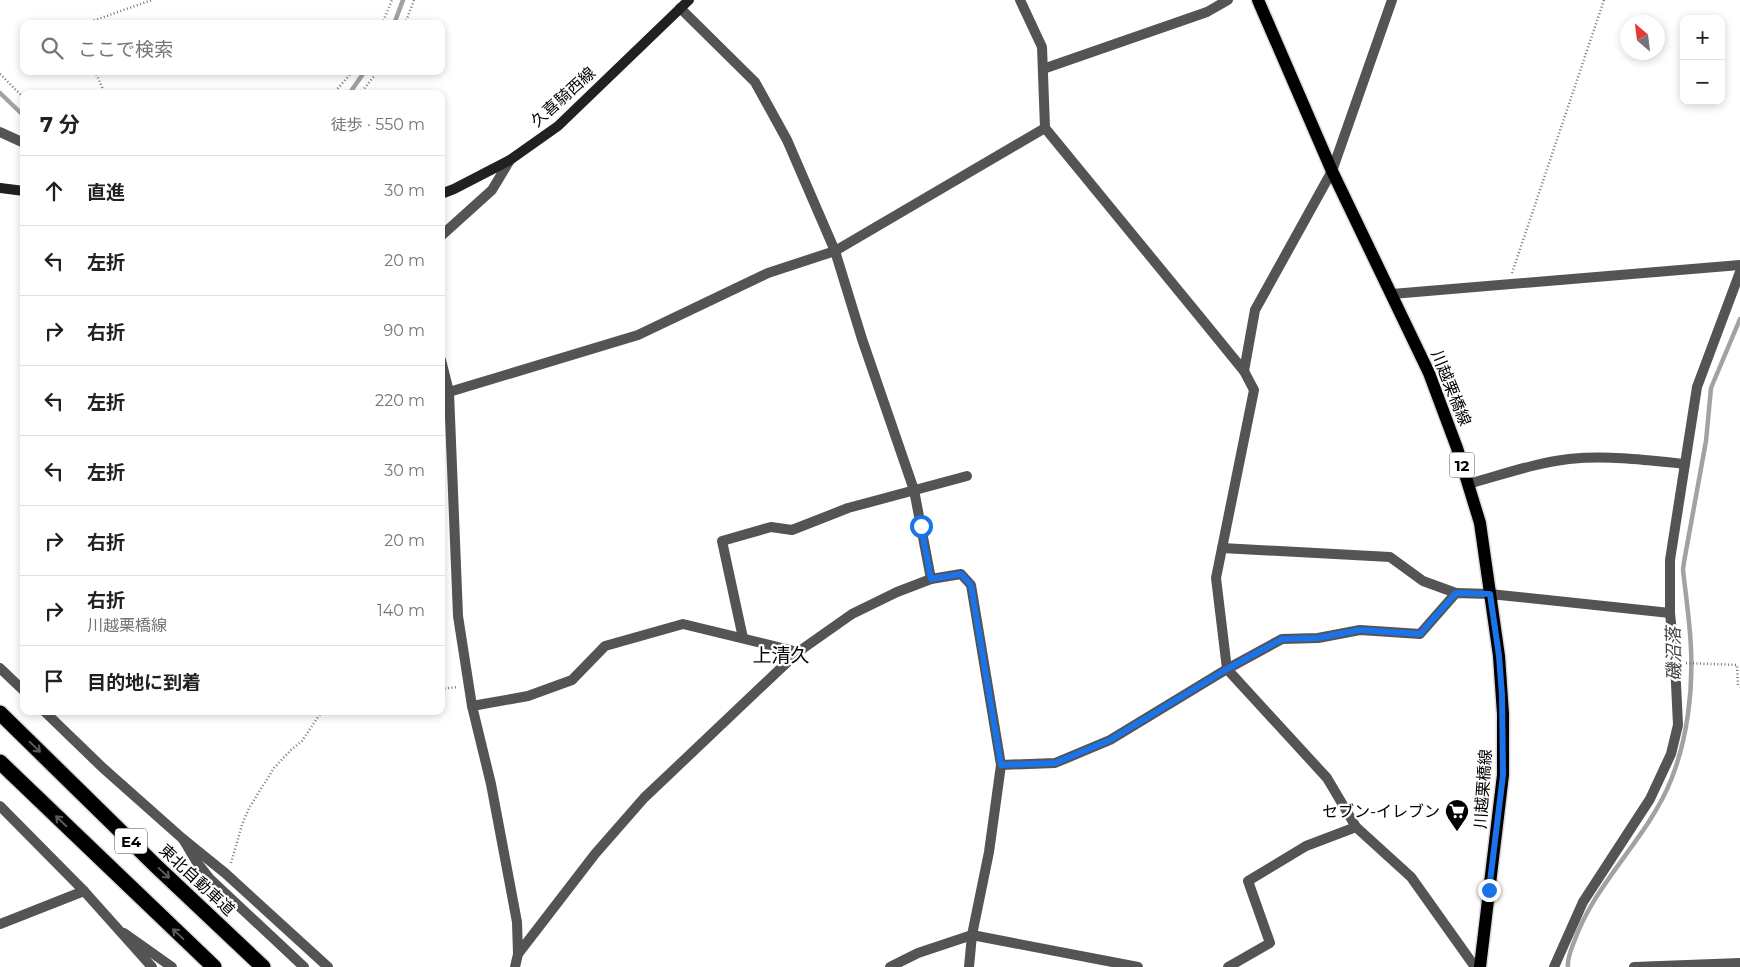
<!DOCTYPE html>
<html lang="ja">
<head>
<meta charset="utf-8">
<style>
  body { margin:0; font-family:Montserrat,"Noto Sans JP",sans-serif; background:#f2f2f2; color:#202124 }
  .controls { position:absolute; right:15px; top:15px; display:grid; overflow:hidden; border-radius:10px; box-shadow:0 2px 8px #0003 }
  .controls button { width:45px; height:45px; display:grid; place-items:center; padding:0; border:0; border-bottom:1px solid #e0e0e0; background:#fff; color:#202124; font:25px sans-serif }
  .compass { position:absolute; left:1620px; top:15px; width:45px; height:45px; border-radius:50%; background:#fff; box-shadow:0 2px 8px #0003; rotate:332deg }
  .stop { position:absolute; width:15px; height:15px; margin:-11px; border:4px solid #1a73e8; border-radius:50%; background:#fff }
  .stop.end { background:#1a73e8; border-color:#fff; box-shadow:0 1px 5px #0008 }
  .list { margin:0; padding:0; list-style:none }
  h2 { display:flex; justify-content:space-between; align-items:center; height:65px; margin:0; padding:0 20px; font-size:21px }
  h2 small { font-size:16px; font-weight:400; color:#757577 }
  .list li { display:grid; grid-template-columns:32px 1fr auto; gap:15px; align-items:center; box-sizing:border-box; height:70px; padding:0 20px; border-top:1px solid #e0e0e0 }
  .list b { display:block; font-size:19px; white-space:nowrap }
  .list p { margin:0; font-size:16px; white-space:nowrap; color:#757577 }
  .list em { font-size:16px; font-style:normal; color:#757577 }
  .icon { flex:none; width:28px; height:28px; fill:none; stroke:currentColor; stroke-width:2; stroke-linecap:round; stroke-linejoin:round }
  .map { position:relative; flex:none; width:1740px; height:967px; overflow:hidden }
  .search { position:absolute; background:#fff; box-shadow:0 2px 8px #0003; left:20px; top:20px; width:425px; height:55px; display:flex; align-items:center; gap:12px; box-sizing:border-box; padding:0 18px; border-radius:10px; color:#757577; font-size:19px }
  .panel { position:absolute; background:#fff; box-shadow:0 2px 8px #0003; left:20px; top:90px; width:425px; height:625px; border-radius:10px }
  .map>svg:first-child { display:block }
  .lines { fill:none; stroke-linecap:round; stroke-linejoin:round }
  .stream { stroke:#a2a2a2; stroke-width:4.5 }
  .primary-casing { stroke:#dbdbdb; stroke-width:15 }
  .motorway-casing { stroke:#dbdbdb; stroke-width:18 }
  .path { stroke:#767676; stroke-width:2.5; stroke-dasharray:1 2.5; stroke-linecap:butt }
  .minor { stroke:#545454; stroke-width:10 }
  .tertiary { stroke:#545454; stroke-width:10 }
  .secondary { stroke:#212121; stroke-width:10 }
  .primary { stroke:#000; stroke-width:12 }
  .motorway { stroke:#000; stroke-width:15 }
  .oneway { stroke:#595959 }
  .route { stroke:#1a73e8; stroke-width:6 }
  .labels { text-anchor:middle; dominant-baseline:central; stroke-width:4.5; stroke-linejoin:round; paint-order:stroke }
  .shield { fill:#fff; stroke:#4c4c4c; stroke-width:1 }
  .shield-label { font-size:15px; font-weight:bold; fill:#000 }
  .street-label { font-size:16px; fill:#000; stroke:#fff }
  .poi-label { font-size:16px; fill:#000; stroke:#fff; text-anchor:end }
  .water-label { font-size:18px; font-style:italic; fill:#434343; stroke:#fff }
  .quarter-label { font-size:19px; fill:#000; stroke:#fff }
</style>
</head>
<body>
<div class="map">
<svg width="1740" height="967" viewBox="0 0 1740 967">
  <rect width="100%" height="100%" fill="#fff"/>
  <g class="lines">
    <!-- stream -->
    <g class="stream">
      <polyline points="394,24 403,0"/>
      <polyline points="0,93 24,116"/>
      <polyline points="349,94 365,71"/>
      <path d="M1568,967c-1,-9 3,-17 6,-25 21,-60 74,-104 97,-162 16,-40 22,-88 20,-131 -1,-26 -5,-52 -8,-79l1,-8 22,-121 5,-53 29,-69"/>
    </g>
    <!-- primary casing -->
    <g class="primary-casing">
      <polyline id="primary" points="1258,0 1332,171 1429,373 1457,448 1480,523 1499,656 1503,714 1503,775 1480,967"/>
    </g>
    <!-- motorway casing -->
    <g class="motorway-casing">
      <g id="motorway">
        <polyline points="0,713 156,866 263,967"/>
        <polyline points="0,762 214,967"/>
      </g>
    </g>
    <!-- path -->
    <g class="path">
      <polyline points="84,24 152,0"/>
      <polyline points="382,24 392,0"/>
      <polyline points="405,24 414,0"/>
      <polyline points="95,71 105,94"/>
      <polyline points="0,74 24,98"/>
      <polyline points="333,94 353,71"/>
      <polyline points="360,94 378,71"/>
      <polyline points="1512,273 1604,0"/>
      <polyline points="1686,663 1737,665 1738,685 1740,687"/>
      <polyline points="441,689 457,687"/>
      <polyline points="231,863 242,825 249,808 274,768 291,750 302,741 322,711"/>
    </g>
    <!-- minor -->
    <g class="minor">
      <polyline points="1020,0 1042,47 1045,128 1200,317 1244,371 1254,390 1216,578 1227,669 1327,778 1356,827 1411,877 1475,967"/>
      <polyline points="680,8 755,82 787,140 835,251 862,339 914,490 931,579"/>
      <polyline points="1043,69 1207,12 1228,0"/>
      <polyline points="0,132 24,143"/>
      <polyline points="441,236 492,190 510,160"/>
      <polyline points="441,360 449,392 458,616 472,706 491,784 517,922 518,954 515,967"/>
      <polyline points="1244,371 1255,310 1332,171 1392,0"/>
      <polyline points="441,392 449,392 638,335 768,273 835,251 1045,128"/>
      <polyline points="1222,548 1390,557 1423,581 1456,593"/>
      <polyline points="743,638 722,541 771,527 792,530 848,508 967,476"/>
      <polyline points="472,706 528,696 572,680 605,646 683,624 798,652 852,614 897,592 931,579 961,574 971,585 1001,765 989,852 972,935 969,967"/>
      <polyline points="1001,765 1055,763 1110,740 1227,669 1282,639 1318,638 1360,630 1420,634 1456,593 1490,594 1670,613"/>
      <polyline points="183,839 196,861 210,879 304,967"/>
      <polyline points="0,924 84,891"/>
      <polyline points="124,933 172,967"/>
      <polyline points="518,954 595,854 644,798 798,652"/>
      <polyline points="890,967 918,953 972,935 1138,967"/>
      <polyline points="1228,967 1270,943 1248,881 1306,846 1356,827"/>
      <polyline points="1554,967 1583,902 1650,799 1671,754 1678,725 1675,663 1670,613 1670,560 1697,387 1740,272"/>
    </g>
    <!-- tertiary -->
    <g class="tertiary">
      <polyline points="1392,294 1740,265"/>
      <path d="M1468,484c33,-9 67,-21 101,-25 39,-4 78,1 116,5"/>
      <polyline points="0,668 24,691"/>
      <polyline points="44,711 103,768 183,839 225,873 328,967"/>
      <polyline points="0,806 84,891 152,967"/>
      <polyline points="1634,967 1740,963"/>
    </g>
    <!-- secondary -->
    <g class="secondary">
      <polyline points="0,188 24,191"/>
      <polyline points="441,194 454,189 510,160 558,126 689,0"/>
    </g>
    <!-- primary -->
    <use href="#primary" class="primary"/>
    <!-- motorway -->
    <use href="#motorway" class="motorway"/>
  </g>
  <!-- one-way arrows -->
  <defs><path id="oneway-shaft" d="M-6 0H5M1.5-3L5.5 0L1.5 3" fill="none" stroke-width="1.6" stroke-linecap="round" stroke-linejoin="round" transform="scale(1.25)"/></defs>
  <g class="oneway">
    <use href="#oneway-shaft" transform="translate(35 747) rotate(44)"/>
    <use href="#oneway-shaft" transform="translate(61 821) rotate(-136)"/>
    <use href="#oneway-shaft" transform="translate(164 873) rotate(43)"/>
    <use href="#oneway-shaft" transform="translate(178 934) rotate(-137)"/>
  </g>
  <g class="lines">
    <!-- route -->
    <polyline class="route" points="921,526 931,579 961,574 971,585 1001,765 1055,763 1110,740 1227,669 1282,639 1318,638 1360,630 1420,634 1456,593 1490,594 1499,656 1502,695 1503,775 1489,890"/>
  </g>
  <!-- icons -->
  <defs>
    <g id="supermarket-pin" transform="scale(1.25)"><path d="M0 17L-7.5 6A9.5 9.5 0 1 1 7.5 6Z" fill="#000" stroke="#fff"/><path d="M-6-5.5h2.5l.6 2H6L4.5 2H-2.5L-4.4-4H-6ZM-1.5 3.2a1.3 1.3 0 1 0 .1 0ZM3 3.2a1.3 1.3 0 1 0 .1 0Z" fill="#fff"/></g>
  </defs>
  <g fill-rule="evenodd">
    <use href="#supermarket-pin" x="1457" y="811"/>
  </g>
  <g class="labels">
    <!-- shield labels -->
    <g class="shield">
      <rect x="1449.5" y="452.5" width="25" height="25" rx="4"/>
      <rect x="115" y="828.5" width="32" height="25" rx="4"/>
    </g>
    <g class="shield-label">
      <text x="1462" y="465">12</text>
      <text x="131" y="841">E4</text>
    </g>
    <!-- street labels -->
    <g class="street-label">
      <text transform="translate(563 97) rotate(-42)">久喜騎西線</text>
      <text transform="translate(1451 388) rotate(68)">川越栗橋線</text>
      <text transform="translate(1483 789) rotate(-86)">川越栗橋線</text>
      <text transform="translate(197 880) rotate(43)">東北自動車道</text>
    </g>
    <!-- poi labels -->
    <g class="poi-label">
      <text x="1440" y="811">セブン-イレブン</text>
    </g>
    <!-- water labels -->
    <g class="water-label">
      <text transform="translate(1674 654) rotate(-91)">磯沼落</text>
    </g>
    <!-- quarter labels -->
    <g class="quarter-label">
      <text x="781" y="655">上清久</text>
    </g>
  </g>
</svg>
<div class="controls">
<button>+</button>
<button>−</button>
</div>
<svg class="compass" viewBox="-18 -18 36 36"><path d="M0-13l5 13h-10z" fill="#e53935"/><path d="M0 13l5-13h-10z" fill="#757577"/></svg>
<div class="stop" style="left:921px;top:526px"></div>
<div class="stop end" style="left:1489px;top:890px"></div>
<div class="search"><svg class="icon" aria-label="search" viewBox="0 0 24 24"><circle cx="10" cy="10" r="6"/><path d="M15 15l6 6"/></svg>ここで検索</div>
<section class="panel">
<h2>7 分<small>徒歩 · 550 m</small></h2>
<ul class="list">
<li><svg class="icon" aria-label="ahead" viewBox="0 0 24 24"><path d="M12 20V5M6 11l6-6 6 6"/></svg><div><b>直進</b></div><em>30 m</em></li>
<li><svg class="icon" aria-label="left" viewBox="0 0 24 24"><path d="M17 20v-9H6M10 6l-5 5 5 5"/></svg><div><b>左折</b></div><em>20 m</em></li>
<li><svg class="icon" aria-label="right" viewBox="0 0 24 24"><path d="M7 20v-9h11M14 6l5 5-5 5"/></svg><div><b>右折</b></div><em>90 m</em></li>
<li><svg class="icon" aria-label="left" viewBox="0 0 24 24"><path d="M17 20v-9H6M10 6l-5 5 5 5"/></svg><div><b>左折</b></div><em>220 m</em></li>
<li><svg class="icon" aria-label="left" viewBox="0 0 24 24"><path d="M17 20v-9H6M10 6l-5 5 5 5"/></svg><div><b>左折</b></div><em>30 m</em></li>
<li><svg class="icon" aria-label="right" viewBox="0 0 24 24"><path d="M7 20v-9h11M14 6l5 5-5 5"/></svg><div><b>右折</b></div><em>20 m</em></li>
<li><svg class="icon" aria-label="right" viewBox="0 0 24 24"><path d="M7 20v-9h11M14 6l5 5-5 5"/></svg><div><b>右折</b><p>川越栗橋線</p></div><em>140 m</em></li>
<li><svg class="icon" aria-label="arrive" viewBox="0 0 24 24"><path d="M6 21V4h12l-3 4 3 4H6"/></svg><div><b>目的地に到着</b></div></li>
</ul>
</section>
</div>
</body>
</html>
